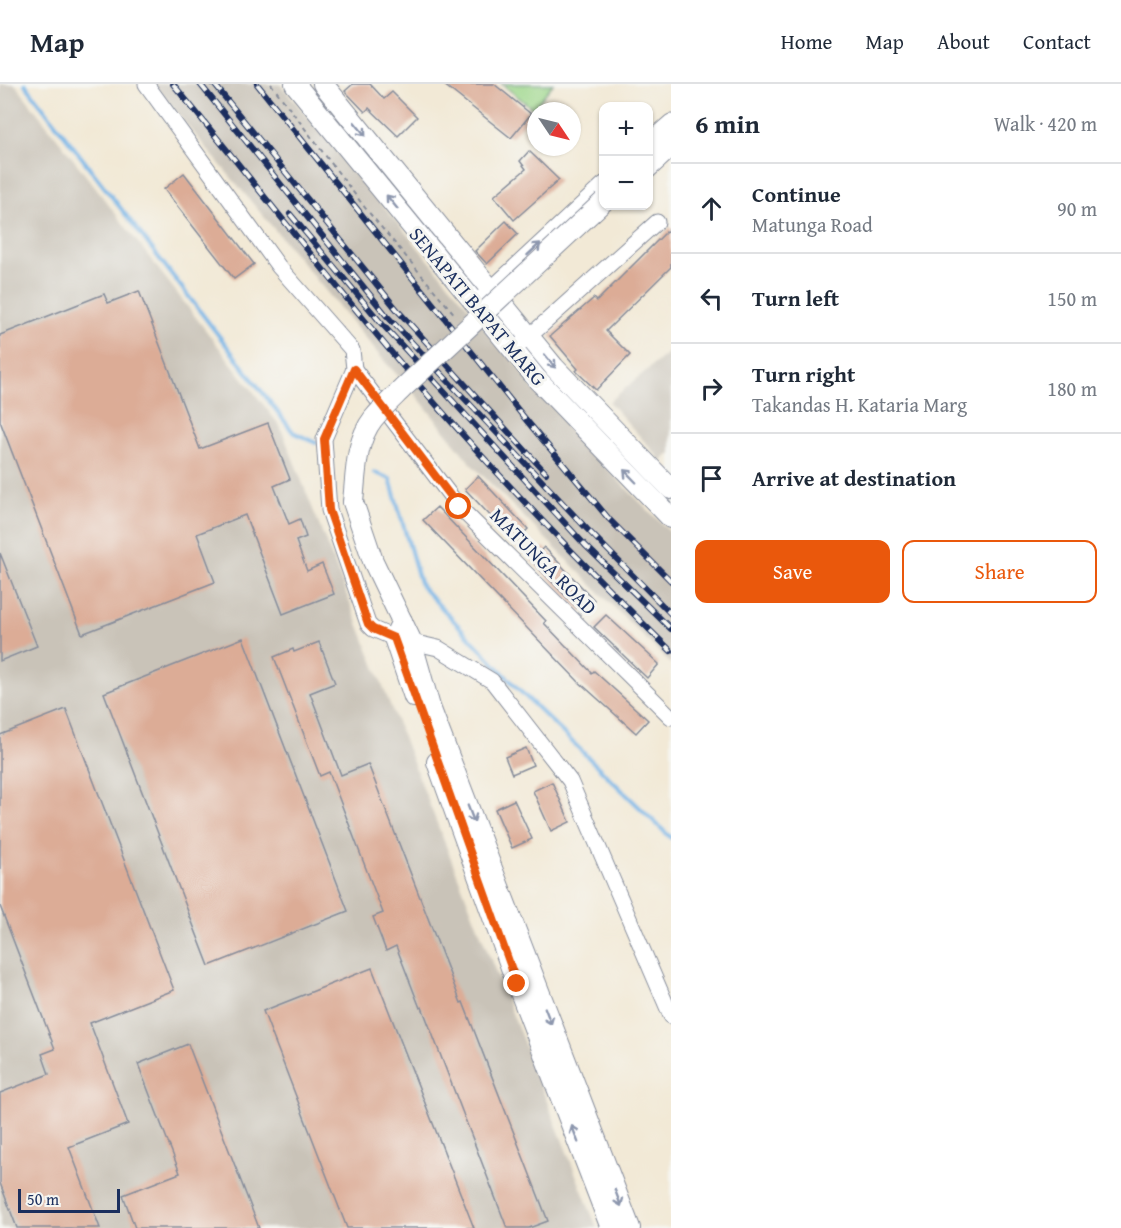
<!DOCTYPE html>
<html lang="en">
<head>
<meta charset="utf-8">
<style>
  body { margin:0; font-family:"Gentium Book Plus",serif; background:#f2f2f3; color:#1f2937 }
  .controls { position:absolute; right:18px; top:18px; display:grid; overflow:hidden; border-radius:12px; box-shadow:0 2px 4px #0004 }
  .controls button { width:54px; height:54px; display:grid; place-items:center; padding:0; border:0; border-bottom:2px solid #e0e1e3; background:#fff; color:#1f2937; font:30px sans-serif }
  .compass { position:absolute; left:527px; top:18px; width:54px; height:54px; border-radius:50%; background:#fff; box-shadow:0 2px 4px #0004; rotate:125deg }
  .scale { position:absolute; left:18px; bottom:15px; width:102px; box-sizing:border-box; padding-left:6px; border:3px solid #1b2f5e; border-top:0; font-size:16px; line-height:21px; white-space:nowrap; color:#1b2f5e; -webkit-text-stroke:4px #f6f6f2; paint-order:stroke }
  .stop { position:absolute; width:18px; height:18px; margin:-14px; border:4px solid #ea580c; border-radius:50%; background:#fff }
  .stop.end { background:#ea580c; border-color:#fff; box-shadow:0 2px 6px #0008 }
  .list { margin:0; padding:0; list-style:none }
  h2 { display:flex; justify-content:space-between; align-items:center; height:78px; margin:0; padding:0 24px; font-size:26px }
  h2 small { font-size:20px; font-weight:400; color:#747a83 }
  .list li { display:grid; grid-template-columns:39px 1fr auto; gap:18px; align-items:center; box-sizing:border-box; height:90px; padding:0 24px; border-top:2px solid #e0e1e3 }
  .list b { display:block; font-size:22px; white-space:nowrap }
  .list p { margin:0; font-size:20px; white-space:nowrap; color:#747a83 }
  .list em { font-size:20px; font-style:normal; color:#747a83 }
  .actions { display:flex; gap:12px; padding:18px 24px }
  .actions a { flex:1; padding:14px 0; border:2px solid #ea580c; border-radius:12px; text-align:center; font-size:21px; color:#ea580c }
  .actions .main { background:#ea580c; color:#fff }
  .icon { flex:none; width:33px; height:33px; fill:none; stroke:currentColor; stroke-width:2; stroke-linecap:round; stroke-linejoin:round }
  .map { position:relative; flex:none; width:671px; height:1144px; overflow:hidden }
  header { display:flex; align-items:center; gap:36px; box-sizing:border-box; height:84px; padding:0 30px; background:#fff; border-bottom:2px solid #e0e1e3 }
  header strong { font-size:28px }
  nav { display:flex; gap:33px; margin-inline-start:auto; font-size:21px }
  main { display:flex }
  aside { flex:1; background:#fff }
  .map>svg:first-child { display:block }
  .industrial { fill:#c9c3b8 }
  .green { fill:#9dd78a; stroke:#5c8374; stroke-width:1.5 }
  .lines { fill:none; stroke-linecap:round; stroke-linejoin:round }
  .stream { stroke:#72b2e6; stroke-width:4 }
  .building { fill:#dcac96 }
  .minor-casing { stroke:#868c9a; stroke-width:17 }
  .major-casing { stroke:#868c9a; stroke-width:22 }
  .path { stroke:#868c9a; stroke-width:2; stroke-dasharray:4.5 4.5; stroke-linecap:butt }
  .minor { stroke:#fff; stroke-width:15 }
  .major { stroke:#fff; stroke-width:20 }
  .rail-casing { stroke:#1b2f5e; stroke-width:6 }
  .rail { stroke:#f6f6f2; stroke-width:4; stroke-dasharray:11; stroke-linecap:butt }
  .major-bridge-casing { stroke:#868c9a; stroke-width:22; stroke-linecap:butt }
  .major-bridge { stroke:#fff; stroke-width:20 }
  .oneway { stroke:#8d97ae }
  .route { stroke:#ea580c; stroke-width:8 }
  .labels { text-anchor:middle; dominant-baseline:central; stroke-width:6; stroke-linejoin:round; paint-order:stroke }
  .street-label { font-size:20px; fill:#1b2f5e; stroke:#f6f6f2 }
</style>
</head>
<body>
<header>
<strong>Map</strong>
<nav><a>Home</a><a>Map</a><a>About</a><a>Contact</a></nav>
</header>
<main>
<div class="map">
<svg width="671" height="1144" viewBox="0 0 671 1144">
  <rect width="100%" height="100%" fill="#f6f6f2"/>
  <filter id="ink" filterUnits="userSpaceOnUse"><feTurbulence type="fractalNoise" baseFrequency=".0167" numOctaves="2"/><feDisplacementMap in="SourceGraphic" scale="12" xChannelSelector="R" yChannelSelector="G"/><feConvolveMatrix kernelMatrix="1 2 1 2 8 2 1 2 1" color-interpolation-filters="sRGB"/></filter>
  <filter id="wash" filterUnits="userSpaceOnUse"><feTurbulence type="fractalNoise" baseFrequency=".008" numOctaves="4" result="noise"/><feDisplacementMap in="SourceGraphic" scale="24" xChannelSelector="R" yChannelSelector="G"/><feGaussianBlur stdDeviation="1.35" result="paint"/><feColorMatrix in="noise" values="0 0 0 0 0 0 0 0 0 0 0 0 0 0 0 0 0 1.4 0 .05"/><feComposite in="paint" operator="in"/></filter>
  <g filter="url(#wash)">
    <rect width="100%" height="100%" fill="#f2e9d6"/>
    <!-- industrial -->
    <g class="industrial">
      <polygon points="0,0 15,0 280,342 597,1144 0,1144"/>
      <polygon points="153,0 280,0 594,372 671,449 671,580 472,381 416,311 386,279"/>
      <polygon points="671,266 671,369 662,377 609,318"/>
    </g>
    <!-- green -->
    <polygon class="green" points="502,0 553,0 533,25"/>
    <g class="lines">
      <!-- stream -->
      <g class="stream">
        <polyline points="25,0 293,348 316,359"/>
        <polyline points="374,388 390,395 421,502 521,608 671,754"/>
      </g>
    </g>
    <g id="blocks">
      <!-- building -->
      <g class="building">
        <polygon points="353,0 370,0 384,15 392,8 417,33 398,52 369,24 365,28 345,7"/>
        <polygon points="443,0 494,0 531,30 511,54"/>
        <polygon points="529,67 559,96 514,136 494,112 526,85 520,77"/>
        <polygon points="184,89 254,180 234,195 164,105"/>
        <polygon points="506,137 518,150 487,180 475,167"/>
        <polygon points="671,143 671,183 606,247 630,271 596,306 576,287 578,285 550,252 594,214 597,217"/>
        <polygon points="139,207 200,365 268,339 290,395 274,402 289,440 300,435 306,453 296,457 307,487 322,480 334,510 283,530 245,431 197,450 215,498 82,550 0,337 0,251 104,210 108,219"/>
        <polygon points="478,392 528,445 515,458 465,405"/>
        <polygon points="437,423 546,537 544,539 592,589 594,587 648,636 636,649 578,597 423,436"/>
        <polygon points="544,463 594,516 581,528 531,476"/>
        <polygon points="0,469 37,562 0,577"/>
        <polygon points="606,531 659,580 647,594 594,543"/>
        <polygon points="243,554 348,827 209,882 104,609"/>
        <polygon points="319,558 335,599 310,609 341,691 368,680 461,919 463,918 548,1137 529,1144 507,1144 422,923 420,924 396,862 386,867 373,833 383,829 329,688 320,692 274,573 293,565 294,568"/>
        <polygon points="66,625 174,906 90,939 128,1040 69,1063 100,1144 17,1144 0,1099 0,1009 49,990 42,970 55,965 0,822 0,651"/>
        <polygon points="526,664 533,681 512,690 505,673"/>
        <polygon points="552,698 570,738 551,747 533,707"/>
        <polygon points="514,716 532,755 512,764 495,725"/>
        <polygon points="372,884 474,1144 347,1144 263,927"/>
        <polygon points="188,960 259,1144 135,1144 123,1111 180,1089 138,980"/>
      </g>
    </g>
  </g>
  <g filter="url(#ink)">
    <use href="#blocks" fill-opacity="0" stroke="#868c9a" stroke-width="1.5"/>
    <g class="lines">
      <!-- minor casing -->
      <g class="minor-casing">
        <g id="minor">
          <polyline points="146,0 279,183 352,266 354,285 324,355 329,426 368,540 373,545 394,554 438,564 492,597 570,697 671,932"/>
          <polyline points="648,58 671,38"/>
          <polyline points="648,87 671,66"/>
          <polyline points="475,220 604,100"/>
          <polyline points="523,258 657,138"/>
          <polyline points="354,285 459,423 671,633"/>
        </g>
      </g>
      <!-- major casing -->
      <g class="major-casing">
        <g id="major">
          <polyline points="295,0 537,295 671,434"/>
          <polyline points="323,0 554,283 671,405"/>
          <polyline points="648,74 671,53"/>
          <polyline points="353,418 373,477 411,556 430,623 630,1144"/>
          <polyline points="402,537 394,554 414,613"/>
          <polyline points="437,678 517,900 611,1144"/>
        </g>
      </g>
      <!-- path -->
      <polyline class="path" points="271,0 366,125 456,232"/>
      <!-- minor -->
      <use href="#minor" class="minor"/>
      <!-- major -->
      <use href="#major" class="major"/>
      <!-- rail casing -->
      <g class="rail-casing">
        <g id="rail">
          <path d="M173,0c100,121 194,245 299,361 64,71 131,139 199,206"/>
          <polyline points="200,0 387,232 587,445 671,530"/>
          <polyline points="214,0 399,228 546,389"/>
          <polyline points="257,0 527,337 609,435 671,497"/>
          <polyline points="290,130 382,240 585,461 671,545"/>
        </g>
      </g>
      <!-- rail -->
      <use href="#rail" class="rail"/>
      <!-- major-bridge casing -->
      <g class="major-bridge-casing">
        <path id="major-bridge" d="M353,418c3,-27 2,-60 20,-83 9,-11 20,-21 30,-31l201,-187"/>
      </g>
      <!-- major-bridge -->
      <use href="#major-bridge" class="major-bridge"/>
    </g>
    <!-- one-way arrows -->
    <defs><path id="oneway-shaft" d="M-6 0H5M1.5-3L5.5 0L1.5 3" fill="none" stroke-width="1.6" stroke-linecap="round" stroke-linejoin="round" transform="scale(1.5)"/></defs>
    <g class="oneway">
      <use href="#oneway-shaft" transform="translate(360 45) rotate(51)"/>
      <use href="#oneway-shaft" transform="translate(392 118) rotate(-129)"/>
      <use href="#oneway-shaft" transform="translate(534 165) rotate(-43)"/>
      <use href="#oneway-shaft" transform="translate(550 277) rotate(50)"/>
      <use href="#oneway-shaft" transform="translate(630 392) rotate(-134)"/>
      <use href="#oneway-shaft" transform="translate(471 730) rotate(69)"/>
      <use href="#oneway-shaft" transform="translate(548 932) rotate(69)"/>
      <use href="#oneway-shaft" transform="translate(575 1050) rotate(-111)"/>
      <use href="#oneway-shaft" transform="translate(618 1114) rotate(69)"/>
    </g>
  </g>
  <g class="lines" filter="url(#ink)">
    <!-- route -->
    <polyline class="route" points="459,423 354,285 324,355 329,426 368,540 373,545 394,554 517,900"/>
  </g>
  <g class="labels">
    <!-- street labels -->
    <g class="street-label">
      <text transform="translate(478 222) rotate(50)">SENAPATI BAPAT MARG</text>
      <text transform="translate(544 477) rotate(45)">MATUNGA ROAD</text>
    </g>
  </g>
</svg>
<div class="controls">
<button>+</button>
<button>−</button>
</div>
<svg class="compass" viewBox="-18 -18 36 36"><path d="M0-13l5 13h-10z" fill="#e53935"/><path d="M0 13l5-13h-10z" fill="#747a83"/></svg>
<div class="scale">50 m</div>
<div class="stop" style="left:459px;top:423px"></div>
<div class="stop end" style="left:517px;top:900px"></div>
</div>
<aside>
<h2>6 min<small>Walk · 420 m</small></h2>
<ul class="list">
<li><svg class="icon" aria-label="ahead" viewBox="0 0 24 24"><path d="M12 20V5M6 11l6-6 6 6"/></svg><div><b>Continue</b><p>Matunga Road</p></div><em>90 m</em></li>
<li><svg class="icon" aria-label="left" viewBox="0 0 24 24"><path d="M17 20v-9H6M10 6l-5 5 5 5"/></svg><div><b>Turn left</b></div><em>150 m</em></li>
<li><svg class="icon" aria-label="right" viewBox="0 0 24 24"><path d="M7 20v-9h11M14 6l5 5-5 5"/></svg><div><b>Turn right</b><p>Takandas H. Kataria Marg</p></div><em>180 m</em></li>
<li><svg class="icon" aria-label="arrive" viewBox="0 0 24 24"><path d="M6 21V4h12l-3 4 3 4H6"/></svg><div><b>Arrive at destination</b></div></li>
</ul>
<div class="actions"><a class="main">Save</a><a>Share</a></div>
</aside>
</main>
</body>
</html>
